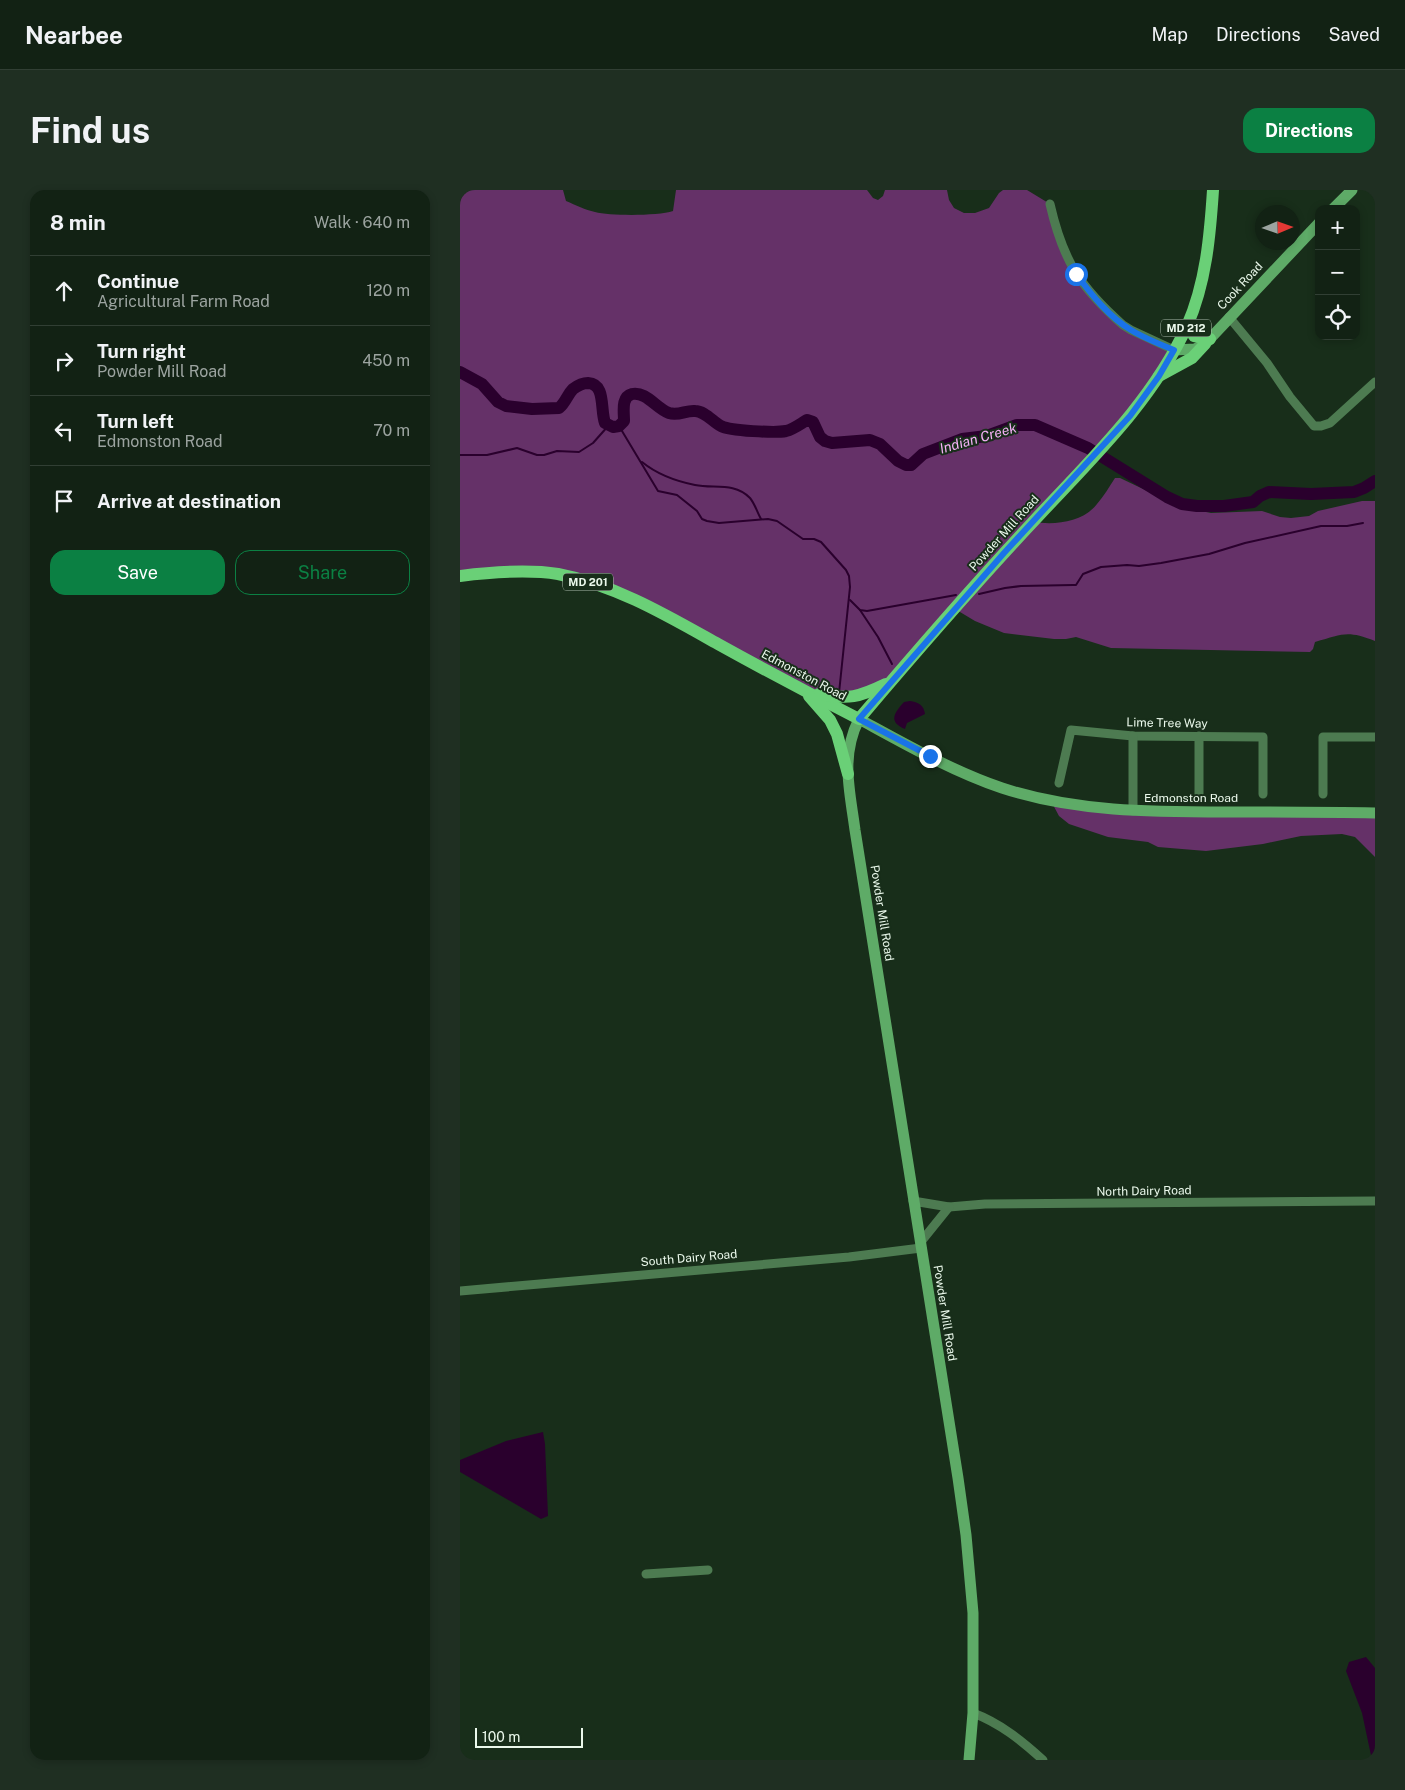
<!DOCTYPE html>
<html lang="en">
<head>
<meta charset="utf-8">
<style>
  body { margin:0; font-family:"Public Sans",sans-serif; background:#1f2f22; color:#f1f3f6 }
  .controls { position:absolute; right:15px; top:15px; display:grid; overflow:hidden; border-radius:10px; box-shadow:0 2px 8px #0003 }
  .controls button { width:45px; height:45px; display:grid; place-items:center; padding:0; border:0; border-bottom:1px solid #313f34; background:#122214; color:#f1f3f6; font:25px sans-serif }
  .compass { position:absolute; left:795px; top:15px; width:45px; height:45px; border-radius:50%; background:#122214; box-shadow:0 2px 8px #0003; rotate:88deg }
  .scale { position:absolute; left:15px; bottom:12px; width:108px; box-sizing:border-box; padding-left:5px; border:2px solid #eaf8eb; border-top:0; font-size:14px; line-height:18px; white-space:nowrap; color:#eaf8eb; -webkit-text-stroke:4px #182e1a; paint-order:stroke }
  .stop { position:absolute; width:15px; height:15px; margin:-11px; border:4px solid #1a73e8; border-radius:50%; background:#fff }
  .stop.end { background:#1a73e8; border-color:#fff; box-shadow:0 1px 5px #0008 }
  .list { margin:0; padding:0; list-style:none }
  h2 { display:flex; justify-content:space-between; align-items:center; height:65px; margin:0; padding:0 20px; font-size:21px }
  h2 small { font-size:16px; font-weight:400; color:#9ca4a0 }
  .list li { display:grid; grid-template-columns:32px 1fr auto; gap:15px; align-items:center; box-sizing:border-box; height:70px; padding:0 20px; border-top:1px solid #313f34 }
  .list b { display:block; font-size:19px; white-space:nowrap }
  .list p { margin:0; font-size:16px; white-space:nowrap; color:#9ca4a0 }
  .list em { font-size:16px; font-style:normal; color:#9ca4a0 }
  .actions { display:flex; gap:10px; padding:15px 20px }
  .actions a { flex:1; padding:11px 0; border:1px solid #0b8043; border-radius:15px; text-align:center; font-size:18px; color:#0b8043 }
  .actions .main { background:#0b8043; color:#fff }
  .icon { flex:none; width:28px; height:28px; fill:none; stroke:currentColor; stroke-width:2; stroke-linecap:round; stroke-linejoin:round }
  .map { position:relative; flex:none; width:915px; height:1570px; overflow:hidden; border-radius:15px }
  header { display:flex; align-items:center; gap:30px; box-sizing:border-box; height:70px; padding:0 25px; background:#122214; border-bottom:1px solid #313f34 }
  header strong { font-size:24px }
  nav { display:flex; gap:28px; margin-inline-start:auto; font-size:18px }
  .intro { display:flex; align-items:center; justify-content:space-between; box-sizing:border-box; height:120px; padding:0 30px }
  h1 { margin:0; font-size:35px }
  .button { padding:12px 22px; border-radius:15px; background:#0b8043; color:#fff; font-size:18px; font-weight:700 }
  main { display:flex; gap:30px; padding:0 30px }
  aside { flex:1; background:#122214; border-radius:15px; box-shadow:0 2px 8px #0003 }
  .map>svg:first-child { display:block }
  .green { fill:#653168 }
  .water { fill:#2a002d }
  .lines { fill:none; stroke-linecap:round; stroke-linejoin:round }
  .stream { stroke:#2a002d; stroke-width:2 }
  .river { stroke:#2a002d; stroke-width:12 }
  .street { stroke:#4d7b51; stroke-width:9 }
  .secondary { stroke:#5eab67; stroke-width:11 }
  .primary { stroke:#6ad077; stroke-width:12 }
  .route { stroke:#1a73e8; stroke-width:6 }
  .labels { text-anchor:middle; dominant-baseline:central; stroke-width:4; stroke-linejoin:round; paint-order:stroke }
  .shield { fill:#182e1a; stroke:#abbbac; stroke-width:1 }
  .shield-label { font-size:11px; font-weight:bold; fill:#eaf8eb }
  .street-label { font-size:12px; fill:#eaf8eb; stroke:#182e1a }
  .water-label { font-size:14px; font-style:italic; fill:#f7b1f9; stroke:#182e1a }
</style>
</head>
<body>
<header>
<strong>Nearbee</strong>
<nav><a>Map</a><a>Directions</a><a>Saved</a></nav>
</header>
<div class="intro"><h1>Find us</h1><a class="button">Directions</a></div>
<main>
<aside>
<h2>8 min<small>Walk · 640 m</small></h2>
<ul class="list">
<li><svg class="icon" aria-label="ahead" viewBox="0 0 24 24"><path d="M12 20V5M6 11l6-6 6 6"/></svg><div><b>Continue</b><p>Agricultural Farm Road</p></div><em>120 m</em></li>
<li><svg class="icon" aria-label="right" viewBox="0 0 24 24"><path d="M7 20v-9h11M14 6l5 5-5 5"/></svg><div><b>Turn right</b><p>Powder Mill Road</p></div><em>450 m</em></li>
<li><svg class="icon" aria-label="left" viewBox="0 0 24 24"><path d="M17 20v-9H6M10 6l-5 5 5 5"/></svg><div><b>Turn left</b><p>Edmonston Road</p></div><em>70 m</em></li>
<li><svg class="icon" aria-label="arrive" viewBox="0 0 24 24"><path d="M6 21V4h12l-3 4 3 4H6"/></svg><div><b>Arrive at destination</b></div></li>
</ul>
<div class="actions"><a class="main">Save</a><a>Share</a></div>
</aside>
<div class="map">
<svg width="915" height="1570" viewBox="0 0 915 1570">
  <rect width="100%" height="100%" fill="#182e1a"/>
  <!-- green -->
  <g class="green">
    <path d="M0,0h103l3,11c10,4 19,9 29,11 15,4 63,4 78,-1l3,-21h191l6,8 5,2 5,-4 2,-6h62l2,10 5,8 10,5h11l14,-5 10,-15 4,-3h24l23,14 26,70 48,51 50,25 -15,26 -126,146c22,3 49,1 64,-18 7,-8 12,-17 18,-26h5l61,29 30,6 51,-2 18,6 11,1 18,-2 9,-5 44,-10h13v140c-28,-11 -32,-7 -60,1l-2,7 -3,3 -199,-4 -35,-11 -10,2h-12l-50,-6 -29,-12 -20,-12 -64,73 -33,13 -54,-4 -132,-72 -113,-44 -99,1z"/>
    <polygon points="591,611 630,618 915,623 915,667 895,647 882,644 841,646 803,654 746,661 698,657 688,652 648,647 609,634 599,626"/>
  </g>
  <!-- water -->
  <g class="water">
    <path d="M450,511c8,1 14,4 15,13l-18,9 -2,6c-17,-7 -11,-16 -1,-27z"/>
    <polygon points="83,1242 85,1254 88,1326 81,1329 0,1282 0,1270 46,1251"/>
    <polygon points="906,1467 915,1478 915,1570 912,1570 902,1523 886,1481 889,1472"/>
  </g>
  <g class="lines">
    <!-- stream -->
    <g class="stream">
      <polyline points="159,236 198,301 217,305 237,321 242,329 247,331 259,333 308,329 317,331 343,349 354,349 361,352 386,380 389,386 390,397 379,503"/>
      <polyline points="0,265 27,265 57,258 77,265 84,265 97,261 119,262 133,253 149,235"/>
      <path d="M182,272c16,13 33,19 53,23 19,4 39,-3 55,13 5,6 7,14 11,21"/>
      <polyline points="519,404 545,398 561,396 613,395 616,395 623,384 641,377 667,375 679,376 701,373 749,364 785,353 861,336 887,336 903,333"/>
      <polyline points="390,410 400,420 407,421 496,405"/>
      <polyline points="400,420 418,447 432,474"/>
    </g>
    <!-- river -->
    <path class="river" d="M0,182l22,12 16,18 8,4 26,3 27,-1c7,-6 8,-13 14,-19 4,-3 10,-6 15,-6 18,1 12,26 17,40l8,4 6,-1 5,-5c0,-10 -3,-24 8,-27 14,-3 25,15 37,19 10,3 17,-3 26,-2 10,0 18,11 26,15 9,5 55,7 65,5 8,-2 14,-7 21,-11l6,2 7,15 5,4 7,2 38,-3 10,4 18,17 8,4h5l12,-11 39,-15 25,-3 30,-11h18l53,23 79,49 15,7 15,2h27l29,-4 7,-6 9,-4 42,2 43,-2 10,-4 11,-7"/>
    <!-- street -->
    <g class="street">
      <path d="M590,14c13,57 30,83 73,121l8,5 43,20"/>
      <polyline points="769,127 807,173 830,207 854,236 861,236 870,233 915,192"/>
      <polyline points="739,546 739,604"/>
      <polyline points="599,593 611,540 673,546 803,547 803,604"/>
      <polyline points="863,604 863,547 915,547"/>
      <polyline points="673,621 673,546"/>
      <polyline points="453,1011 489,1017 525,1014 915,1011"/>
      <polyline points="460,1053 489,1017"/>
      <polyline points="0,1101 389,1067 461,1058"/>
      <polyline points="186,1384 248,1380"/>
      <path d="M513,1523c27,10 49,28 70,47"/>
    </g>
    <!-- secondary -->
    <g class="secondary">
      <polyline points="873,19 892,0"/>
      <polyline points="714,160 735,159 745,154 859,33"/>
      <path d="M509,1570l4,-47v-100l-7,-78 -8,-57 -103,-648c-5,-39 -15,-73 4,-111 46,25 93,52 143,69 73,24 149,24 225,24 49,0 99,0 148,1"/>
    </g>
    <!-- primary -->
    <g class="primary">
      <polyline points="728,134 734,146 750,149"/>
      <polyline points="699,186 732,168 745,154"/>
      <path d="M0,386c32,-4 66,-7 98,-2 58,11 110,42 160,70 47,26 94,51 141,75 56,-66 113,-132 172,-195 57,-62 120,-120 156,-198 19,-43 23,-90 26,-136"/>
      <path d="M359,504c30,6 40,3 67,-10"/>
      <polyline points="349,506 370,530 377,544 388,584"/>
    </g>
  </g>
  <g class="lines">
    <!-- route -->
    <path class="route" d="M470,566l-71,-37 145,-166 126,-137 29,-40 15,-26c-15,-6 -30,-12 -43,-20 -22,-13 -40,-36 -55,-56"/>
  </g>
  <g class="labels">
    <!-- shield labels -->
    <g class="shield">
      <rect x="701" y="129.5" width="50" height="17" rx="4"/>
      <rect x="103" y="383.5" width="50" height="17" rx="4"/>
    </g>
    <g class="shield-label">
      <text x="726" y="138">MD 212</text>
      <text x="128" y="392">MD 201</text>
    </g>
    <!-- street labels -->
    <g class="street-label">
      <text transform="translate(780 96) rotate(-47)">Cook Road</text>
      <text transform="translate(544 343) rotate(-48)">Powder Mill Road</text>
      <text transform="translate(344 485) rotate(28)">Edmonston Road</text>
      <text transform="translate(707 533) rotate(1)">Lime Tree Way</text>
      <text x="731" y="608">Edmonston Road</text>
      <text transform="translate(422 723) rotate(81)">Powder Mill Road</text>
      <text transform="translate(684 1001) rotate(-1)">North Dairy Road</text>
      <text transform="translate(229 1068) rotate(-5)">South Dairy Road</text>
      <text transform="translate(485 1123) rotate(81)">Powder Mill Road</text>
    </g>
    <!-- water labels -->
    <g class="water-label">
      <text transform="translate(518 248) rotate(-16)">Indian Creek</text>
    </g>
  </g>
</svg>
<div class="controls">
<button>+</button>
<button>−</button>
<button><svg class="icon" aria-label="locate" viewBox="0 0 24 24"><circle cx="12" cy="12" r="6"/><path d="M12 2v4M12 18v4M2 12h4M18 12h4"/></svg></button>
</div>
<svg class="compass" viewBox="-18 -18 36 36"><path d="M0-13l5 13h-10z" fill="#e53935"/><path d="M0 13l5-13h-10z" fill="#9ca4a0"/></svg>
<div class="scale">100 m</div>
<div class="stop" style="left:616px;top:84px"></div>
<div class="stop end" style="left:470px;top:566px"></div>
</div>
</main>
</body>
</html>
